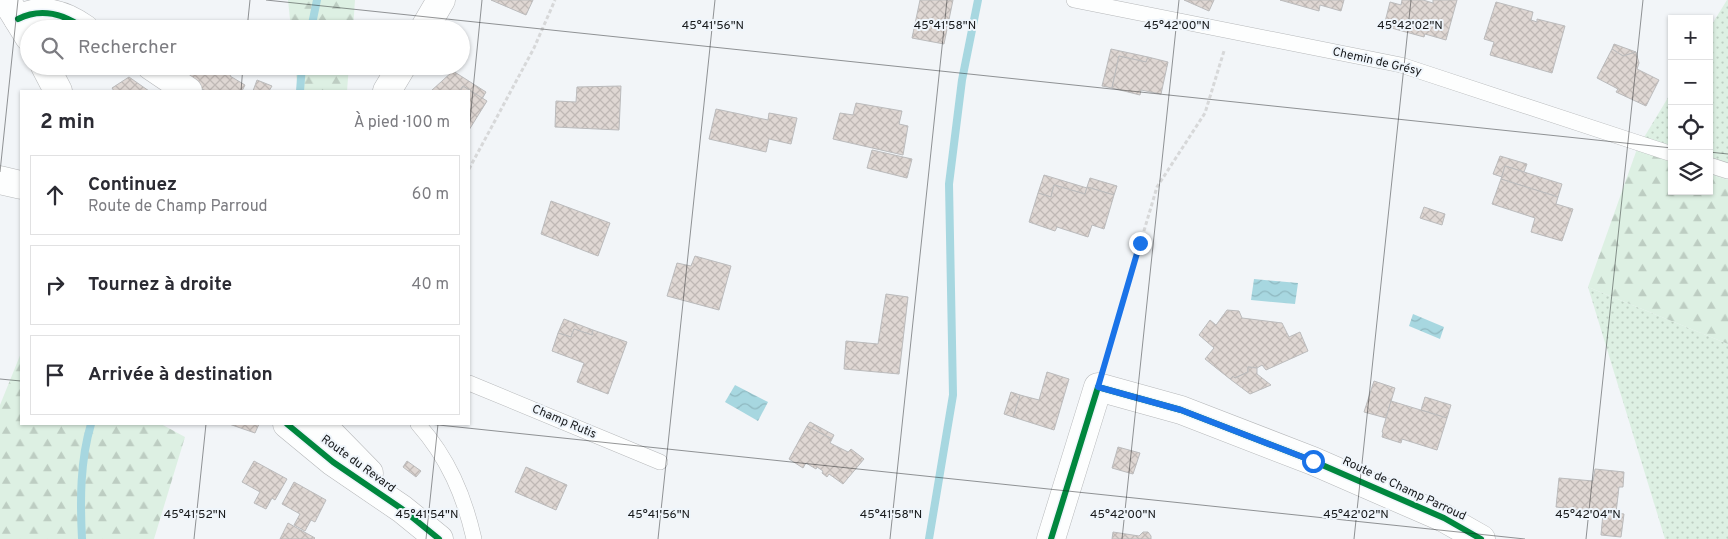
<!DOCTYPE html>
<html lang="fr">
<head>
<meta charset="utf-8">
<style>
  body { margin:0; font-family:Overpass,sans-serif; background:#f7f7f7; color:#2b2b33 }
  .controls { position:absolute; right:15px; top:15px; display:grid; overflow:hidden; border-radius:0px; box-shadow:0 1px 4px #0004 }
  .controls button { width:45px; height:45px; display:grid; place-items:center; padding:0; border:0; border-bottom:1px solid #e1e1e2; background:#fff; color:#2b2b33; font:25px sans-serif }
  .stop { position:absolute; width:15px; height:15px; margin:-11px; border:4px solid #1a73e8; border-radius:50%; background:#fff }
  .stop.end { background:#1a73e8; border-color:#fff; box-shadow:0 1px 5px #0008 }
  .list { margin:0; padding:0; list-style:none }
  h2 { display:flex; justify-content:space-between; align-items:center; height:65px; margin:0; padding:0 20px; font-size:21px }
  h2 small { font-size:16px; font-weight:400; color:#7c7c81 }
  .list li { display:grid; grid-template-columns:32px 1fr auto; gap:15px; align-items:center; box-sizing:border-box; height:80px; margin:0 10px 10px; padding:0 10px; border:1px solid #e1e1e2; border-radius:0px }
  .list b { display:block; font-size:19px; white-space:nowrap }
  .list p { margin:0; font-size:16px; white-space:nowrap; color:#7c7c81 }
  .list em { font-size:16px; font-style:normal; color:#7c7c81 }
  .icon { flex:none; width:28px; height:28px; fill:none; stroke:currentColor; stroke-width:2; stroke-linecap:round; stroke-linejoin:round }
  .map { position:relative; flex:none; width:1728px; height:539px; overflow:hidden }
  .search { position:absolute; background:#fff; box-shadow:0 1px 4px #0004; left:20px; top:20px; width:450px; height:55px; display:flex; align-items:center; gap:12px; box-sizing:border-box; padding:0 18px; border-radius:28px; color:#7c7c81; font-size:19px }
  .panel { position:absolute; background:#fff; box-shadow:0 1px 4px #0004; left:20px; top:90px; width:450px; height:335px; border-radius:0px }
  .map>svg:first-child { display:block }
  .grass { fill:url(#grass-dots) }
  .forest { fill:url(#forest-firs) }
  .water { fill:url(#water-waves) }
  .lines { fill:none; stroke-linecap:round; stroke-linejoin:round }
  .stream { stroke:#a7d7e0; stroke-width:8 }
  .building { fill:url(#building-cross-hatch); stroke:#bbbbbc }
  .lane-casing { stroke:#b6b8ba; stroke-width:16 }
  .street-casing { stroke:#b6b8ba; stroke-width:29 }
  .secondary-casing { stroke:#b6b8ba; stroke-width:29 }
  .path { stroke:#d7d8d9; stroke-width:3; stroke-dasharray:4 2.5; stroke-linecap:butt }
  .lane { stroke:#fdfefe; stroke-width:15 }
  .street { stroke:#fdfefe; stroke-width:28 }
  .secondary { stroke:#fdfefe; stroke-width:28 }
  .cycleway-casing { stroke:#eff5fb; stroke-width:9 }
  .cycleway { stroke:#00873e; stroke-width:6 }
  .route { stroke:#1a73e8; stroke-width:6 }
  .ticks { fill:none; stroke:#17191b; stroke-width:1; stroke-opacity:0.45 }
  .labels { text-anchor:middle; dominant-baseline:central; stroke-width:4; stroke-linejoin:round; paint-order:stroke }
  .street-label { font-size:12px; fill:#17191b; stroke:#eff5fb }
  .ticks-label { font-size:12px; text-anchor:middle; fill:#17191b; stroke:#eff5fb; stroke-width:4; stroke-linejoin:round; paint-order:stroke }
</style>
</head>
<body>
<div class="map">
<svg width="1728" height="539" viewBox="0 0 1728 539">
  <defs>
    <pattern id="grass-dots" width="8" height="8" patternUnits="userSpaceOnUse" patternTransform="scale(1.25)"><rect width="8" height="8" fill="#ddf0e3"/><path d="M2 2h.1M6 6h.1" fill="none" stroke="#bdcdc2" stroke-width="1.8" stroke-linecap="round"/></pattern>
    <pattern id="forest-firs" width="22" height="20" patternUnits="userSpaceOnUse" patternTransform="scale(1.25)"><rect width="22" height="20" fill="#ddf0e3"/><path d="M5 1l3.5 6h-7zM16 11l3.5 6h-7z" fill="#bdcdc2"/></pattern>
    <pattern id="water-waves" width="16" height="10" patternUnits="userSpaceOnUse" patternTransform="scale(1.25)"><rect width="16" height="10" fill="#a7d7e0"/><path d="M0 5q4-4 8 0t8 0" fill="none" stroke="#8fb8c0"/></pattern>
    <pattern id="building-cross-hatch" width="8" height="8" patternUnits="userSpaceOnUse" patternTransform="scale(1.25)"><rect width="8" height="8" fill="#dfd7d3"/><path d="M0 0l8 8M0 8l8-8" fill="none" stroke="#bfb8b5"/></pattern>
  </defs>
  <rect width="100%" height="100%" fill="#f2f5f8"/>
  <!-- grass -->
  <g class="grass">
    <polygon points="1727,0 1728,0 1728,180 1709,174 1709,29"/>
    <polygon points="1672,91 1672,161 1637,149"/>
    <polygon points="1588,287 1728,344 1728,539 1665,539"/>
  </g>
  <!-- forest -->
  <g class="forest">
    <polygon points="288,0 355,0 353,29 291,29"/>
    <polygon points="295,66 349,66 347,91 298,91"/>
    <polygon points="1637,149 1672,161 1672,191 1709,191 1709,174 1728,180 1728,344 1588,287"/>
    <polygon points="21,353 21,424 161,424 185,437 154,539 0,539 0,405"/>
  </g>
  <!-- water -->
  <g class="water">
    <polygon points="1254,279 1298,283 1295,304 1251,300"/>
    <polygon points="1413,314 1444,327 1440,339 1409,326"/>
    <polygon points="735,385 768,402 758,421 725,402"/>
  </g>
  <g class="lines">
    <!-- stream -->
    <g class="stream">
      <polyline points="310,29 312,24 317,0"/>
      <polyline points="300,91 302,66"/>
      <path d="M82,539c-2,-38 -2,-78 9,-115"/>
      <polyline points="929,539 953,395 949,184 962,80 978,0"/>
    </g>
  </g>
  <!-- building -->
  <g class="building">
    <polygon points="491,0 533,0 526,15"/>
    <polygon points="920,0 953,0 944,44 912,38"/>
    <polygon points="1184,0 1214,0 1209,11"/>
    <polygon points="1280,0 1344,0 1341,11 1320,5 1319,11"/>
    <polygon points="1402,0 1423,0 1433,3 1433,0 1457,0 1446,40 1425,34 1424,37 1384,26 1390,2 1401,5"/>
    <polygon points="1496,2 1533,12 1531,20 1537,22 1537,19 1565,26 1552,73 1490,55 1494,42 1484,39"/>
    <polygon points="1614,44 1636,52 1623,56 1612,49"/>
    <polygon points="1111,49 1148,57 1146,62 1119,56 1112,88 1102,86"/>
    <polygon points="1612,49 1623,56 1636,52 1639,63 1637,69 1659,80 1646,106 1616,92 1618,89 1597,78"/>
    <polygon points="1119,56 1146,62 1148,57 1168,62 1161,94 1141,90 1140,95 1112,88"/>
    <polygon points="191,66 235,66 230,76 245,85 242,91 206,91 184,80"/>
    <polygon points="453,71 486,92 482,99 463,86 460,91 431,91"/>
    <polygon points="129,77 149,91 114,91 112,88"/>
    <polygon points="257,80 272,86 269,91 253,91"/>
    <polygon points="463,86 487,101 469,130 469,91 460,91"/>
    <polygon points="621,86 619,130 555,127 556,101 576,102 577,87"/>
    <polygon points="856,103 902,111 899,124 908,126 903,155 833,139 840,113 853,115"/>
    <polygon points="716,109 768,120 769,113 797,118 791,144 769,139 766,152 709,139"/>
    <polygon points="872,150 912,159 907,178 867,168"/>
    <polygon points="1500,156 1527,164 1524,172 1505,166 1502,177 1493,174"/>
    <polygon points="1505,166 1562,184 1558,197 1501,179"/>
    <polygon points="1044,175 1087,188 1085,194 1054,185 1051,197 1038,193"/>
    <polygon points="1090,178 1117,186 1114,195 1087,187"/>
    <polygon points="1501,179 1558,197 1556,204 1573,209 1562,241 1531,232 1535,218 1492,204"/>
    <polygon points="1054,185 1085,194 1087,187 1114,195 1104,229 1092,225 1088,237 1057,227 1055,231 1029,222 1038,193 1051,197"/>
    <polygon points="551,201 610,223 598,256 541,234"/>
    <polygon points="1424,207 1445,214 1442,225 1420,218"/>
    <polygon points="695,256 731,266 719,310 667,296 677,263 691,266"/>
    <polygon points="886,294 908,297 899,374 844,369 846,341 878,344"/>
    <polygon points="1227,310 1239,311 1242,318 1282,323 1289,337 1300,332 1308,351 1266,370 1262,365 1257,368 1248,367 1248,372 1235,378 1233,376 1230,379 1205,359 1214,348 1199,335 1210,320 1216,325"/>
    <polygon points="564,319 593,330 592,335 574,329 571,337 558,333"/>
    <polygon points="574,329 592,335 593,330 627,342 608,394 577,382 584,363 552,351 558,333 571,337"/>
    <polygon points="1248,367 1257,368 1257,374 1271,385 1250,394 1230,379 1233,376 1235,378 1248,372"/>
    <polygon points="1047,372 1069,379 1054,430 1013,417 1020,395 1039,400"/>
    <polygon points="1374,381 1395,388 1386,418 1364,412"/>
    <polygon points="1011,392 1020,395 1013,417 1004,414"/>
    <polygon points="1425,397 1451,405 1447,418 1421,410"/>
    <polygon points="1391,401 1447,418 1437,450 1402,439 1401,443 1382,437 1383,433 1382,432"/>
    <polygon points="810,422 834,435 832,439 807,426"/>
    <polygon points="229,424 259,424 255,433"/>
    <polygon points="807,426 832,439 830,443 848,452 851,449 864,459 843,484 829,474 827,477 822,473 823,471 817,467 816,469 806,463 803,468 789,459"/>
    <polygon points="1118,447 1140,453 1133,474 1112,468"/>
    <polygon points="254,461 287,479 275,500 272,498 266,509 254,503 260,492 242,482"/>
    <polygon points="407,461 421,471 416,477 403,467"/>
    <polygon points="526,467 567,485 556,510 515,492"/>
    <polygon points="1595,469 1624,472 1623,487 1619,487 1616,513 1624,514 1621,537 1601,535 1603,513 1556,507 1559,478 1593,481"/>
    <polygon points="294,482 326,500 315,522 311,520 305,531 294,525 300,514 282,504"/>
    <polygon points="288,523 315,538 314,539 280,539"/>
    <polygon points="1113,532 1139,536 1143,532 1148,532 1151,536 1151,539 1112,539"/>
  </g>
  <g class="lines">
    <!-- lane casing -->
    <g class="lane-casing">
      <g id="lane">
        <polyline points="1074,0 1401,65 1672,154"/>
        <polyline points="1709,165 1728,171"/>
        <polyline points="469,383 660,462"/>
        <path d="M418,424c30,34 46,71 56,115"/>
      </g>
    </g>
    <!-- street casing -->
    <g class="street-casing">
      <g id="street">
        <path d="M18,19c24,-12 46,-5 67,10"/>
        <polyline points="424,29 441,0"/>
        <polyline points="151,66 188,91"/>
        <polyline points="387,91 402,66"/>
        <polyline points="1051,539 1098,387 1181,410 1313,461 1444,518 1481,539"/>
      </g>
    </g>
    <!-- secondary casing -->
    <g class="secondary-casing">
      <g id="secondary">
        <polyline points="6,0 29,37"/>
        <polyline points="45,66 58,91"/>
        <polyline points="0,180 21,185"/>
        <polyline points="287,424 333,462 402,509 439,539"/>
        <polyline points="321,424 369,473"/>
      </g>
    </g>
    <!-- path -->
    <g class="path">
      <polyline points="469,169 534,48 555,0"/>
      <polyline points="1105,362 1157,187 1205,113 1224,51"/>
    </g>
    <!-- lane -->
    <use href="#lane" class="lane"/>
    <!-- street -->
    <use href="#street" class="street"/>
    <!-- secondary -->
    <use href="#secondary" class="secondary"/>
    <!-- cycleway casing -->
    <g class="cycleway-casing">
      <g id="cycleway">
        <path d="M18,19c24,-12 46,-5 67,10"/>
        <polyline points="287,424 333,462 402,509 439,539"/>
        <polyline points="1051,539 1098,387 1181,410 1313,461 1444,518 1481,539"/>
      </g>
    </g>
    <!-- cycleway -->
    <use href="#cycleway" class="cycleway"/>
  </g>
  <g class="lines">
    <!-- route -->
    <polyline class="route" points="1140,243 1098,387 1181,410 1313,461"/>
  </g>
  <!-- ticks -->
  <path class="ticks" d="M266,0l1406,148M247,29l3,-29M241,91l2,-25M469,130l13,-130M1709,152l19,2M0,172l18,-172M0,379l21,2M429,424l1096,115M194,539l12,-115M426,539l12,-115M658,539l57,-539M890,539l57,-539M1122,539l57,-539M1354,539l57,-539M1586,539l57,-539"/>
  <g class="labels">
    <!-- street labels -->
    <g class="street-label">
      <text transform="translate(1377 62) rotate(13)">Chemin de Grésy</text>
      <text transform="translate(564 422) rotate(23)">Champ Rutis</text>
      <text transform="translate(358 464) rotate(36)">Route du Revard</text>
      <text transform="translate(1404 489) rotate(25)">Route de Champ Parroud</text>
    </g>
  </g>
  <g class="ticks-label">
    <text x="713" y="29">45°41'56"N</text>
    <text x="945" y="29">45°41'58"N</text>
    <text x="1177" y="29">45°42'00"N</text>
    <text x="1410" y="29">45°42'02"N</text>
    <text x="195" y="518">45°41'52"N</text>
    <text x="427" y="518">45°41'54"N</text>
    <text x="659" y="518">45°41'56"N</text>
    <text x="891" y="518">45°41'58"N</text>
    <text x="1123" y="518">45°42'00"N</text>
    <text x="1356" y="518">45°42'02"N</text>
    <text x="1588" y="518">45°42'04"N</text>
  </g>
</svg>
<div class="controls">
<button>+</button>
<button>−</button>
<button><svg class="icon" aria-label="locate" viewBox="0 0 24 24"><circle cx="12" cy="12" r="6"/><path d="M12 2v4M12 18v4M2 12h4M18 12h4"/></svg></button>
<button><svg class="icon" aria-label="layers" viewBox="0 0 24 24"><path d="M12 4l9 5-9 5-9-5zM3 14l9 5 9-5"/></svg></button>
</div>
<div class="stop" style="left:1313px;top:461px"></div>
<div class="stop end" style="left:1140px;top:243px"></div>
<div class="search"><svg class="icon" aria-label="search" viewBox="0 0 24 24"><circle cx="10" cy="10" r="6"/><path d="M15 15l6 6"/></svg>Rechercher</div>
<section class="panel">
<h2>2 min<small>À pied · 100 m</small></h2>
<ul class="list">
<li><svg class="icon" aria-label="ahead" viewBox="0 0 24 24"><path d="M12 20V5M6 11l6-6 6 6"/></svg><div><b>Continuez</b><p>Route de Champ Parroud</p></div><em>60 m</em></li>
<li><svg class="icon" aria-label="right" viewBox="0 0 24 24"><path d="M7 20v-9h11M14 6l5 5-5 5"/></svg><div><b>Tournez à droite</b></div><em>40 m</em></li>
<li><svg class="icon" aria-label="arrive" viewBox="0 0 24 24"><path d="M6 21V4h12l-3 4 3 4H6"/></svg><div><b>Arrivée à destination</b></div></li>
</ul>
</section>
</div>
</body>
</html>
